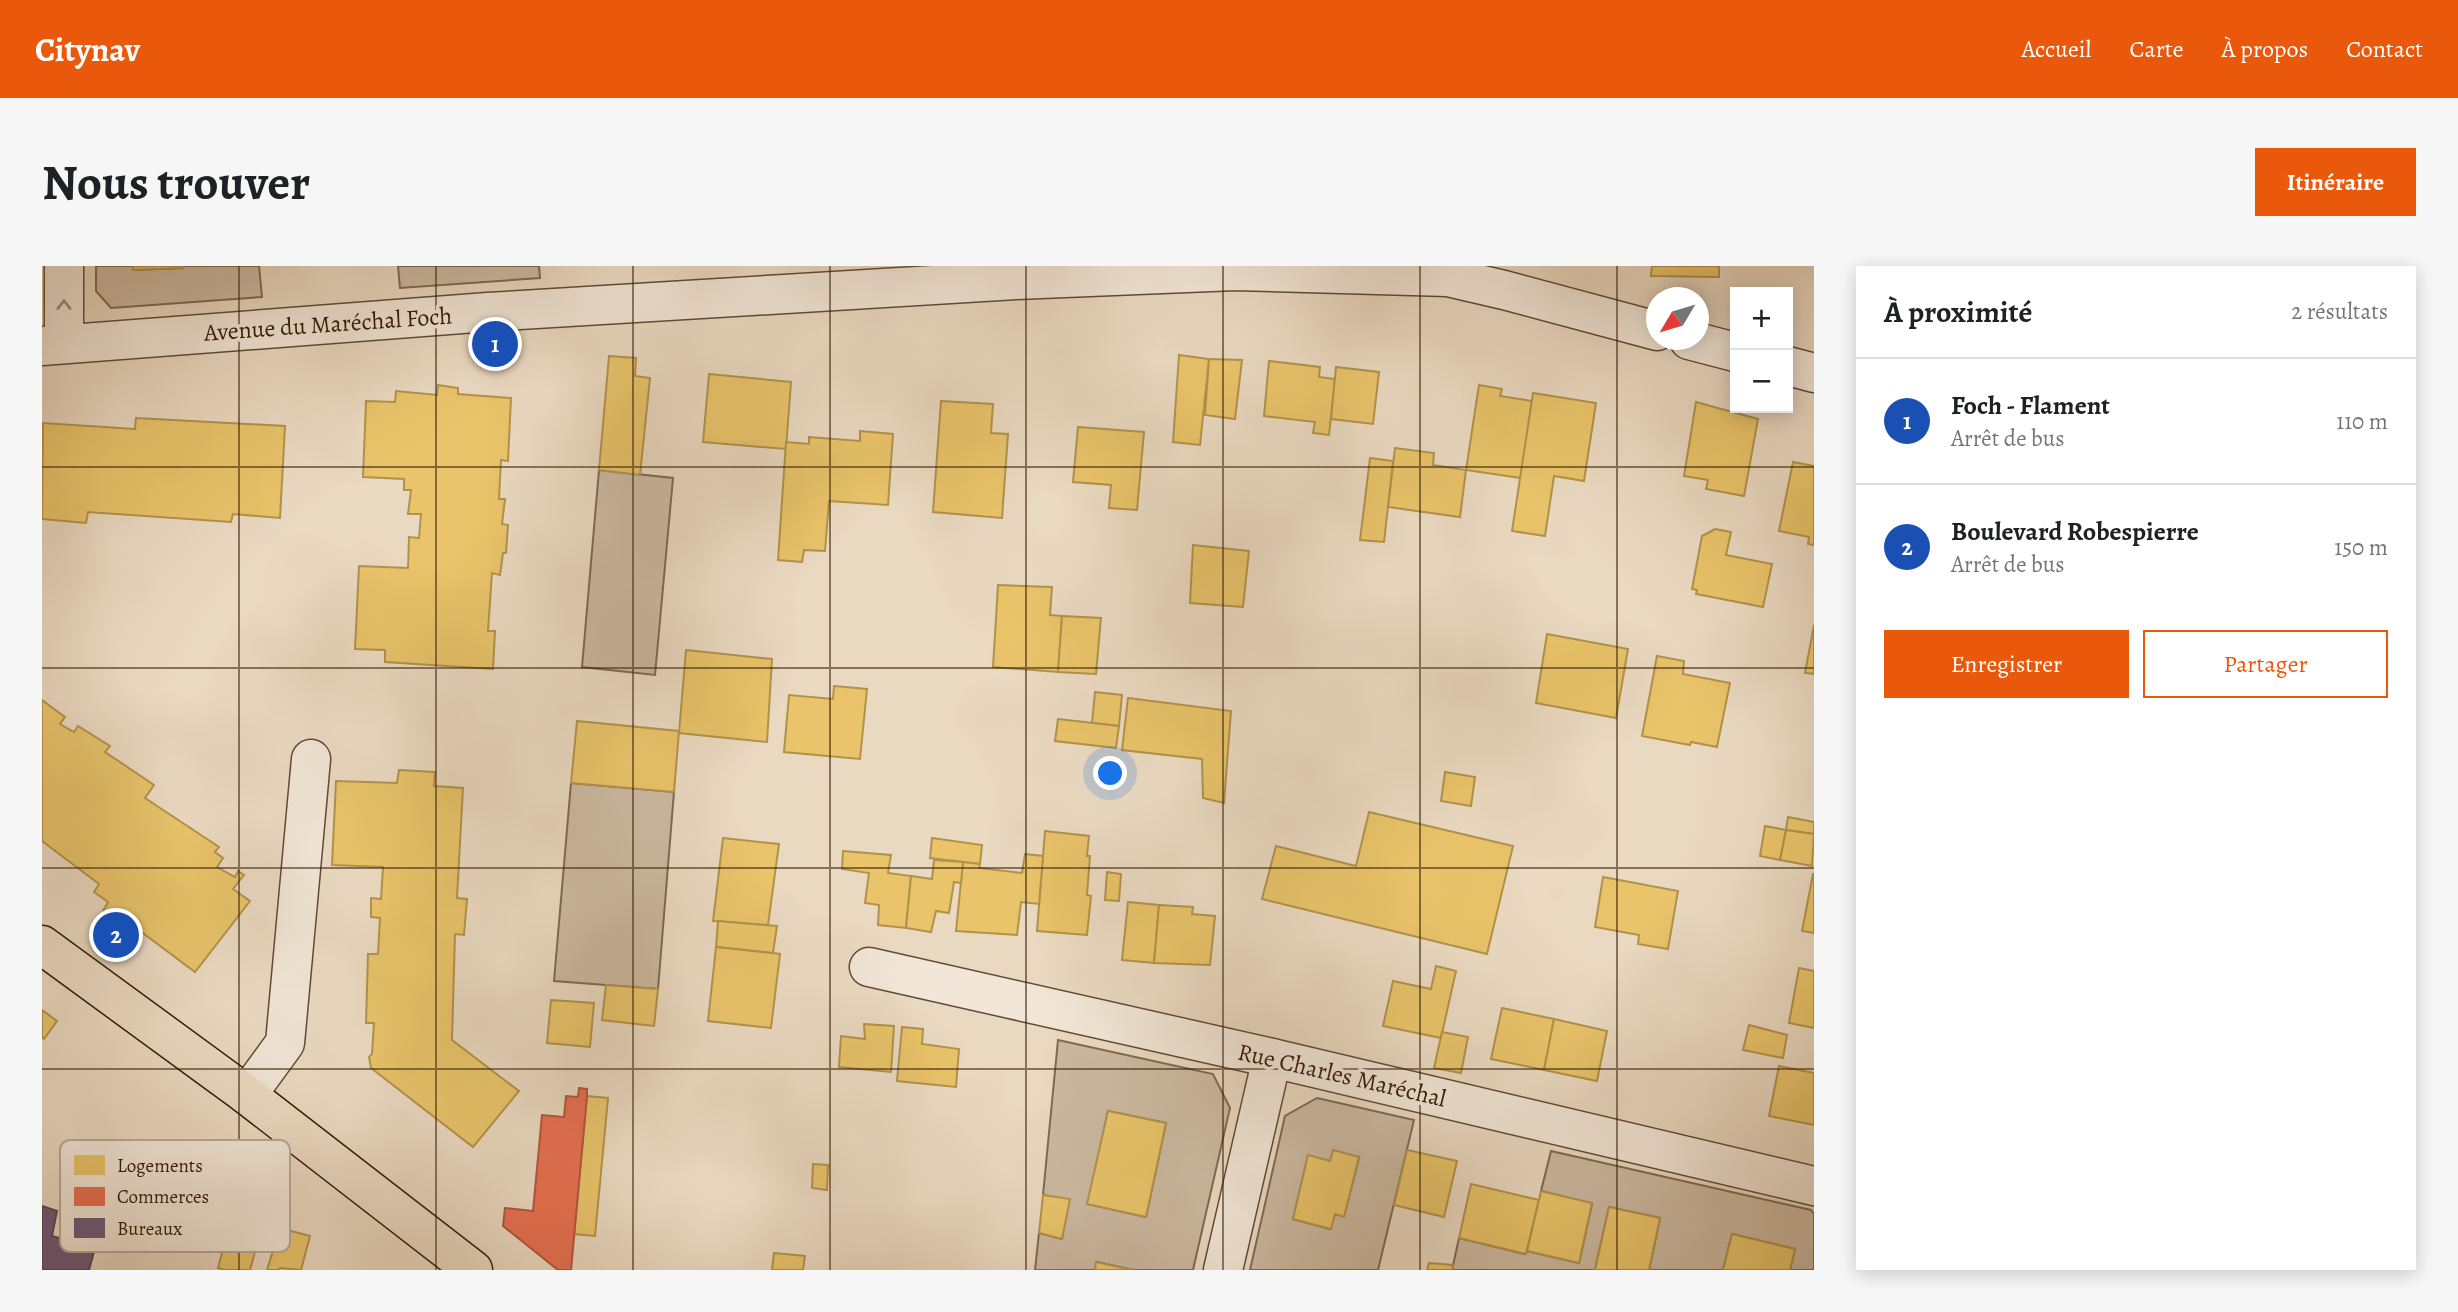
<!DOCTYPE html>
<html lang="fr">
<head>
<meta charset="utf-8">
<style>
  body { margin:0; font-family:Alegreya,serif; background:#f6f6f6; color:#202124 }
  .controls { position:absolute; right:21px; top:21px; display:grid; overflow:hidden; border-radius:0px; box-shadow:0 4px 18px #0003 }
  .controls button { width:63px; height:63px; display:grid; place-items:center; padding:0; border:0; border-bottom:2px solid #e0e0e0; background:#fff; color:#202124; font:35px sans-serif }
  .compass { position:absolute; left:1604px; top:21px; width:63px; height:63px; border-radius:50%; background:#fff; box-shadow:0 4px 18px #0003; rotate:232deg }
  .you { position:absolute; left:1069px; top:508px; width:24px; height:24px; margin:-18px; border:5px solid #fff; border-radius:50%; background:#1a73e8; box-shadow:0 0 0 10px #1a73e833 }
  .badge { display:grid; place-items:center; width:46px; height:46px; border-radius:50%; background:#ea580c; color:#fff; font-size:23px; font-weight:700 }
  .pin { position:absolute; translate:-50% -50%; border:4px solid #fff; box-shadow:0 2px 7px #0006 }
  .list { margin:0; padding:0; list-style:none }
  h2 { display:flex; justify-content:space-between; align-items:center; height:91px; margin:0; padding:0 28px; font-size:30px }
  h2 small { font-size:23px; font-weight:400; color:#757577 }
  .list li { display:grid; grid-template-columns:46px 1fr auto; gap:21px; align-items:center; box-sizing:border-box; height:126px; padding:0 28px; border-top:2px solid #e0e0e0 }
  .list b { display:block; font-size:26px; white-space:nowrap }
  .list p { margin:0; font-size:23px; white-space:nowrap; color:#757577 }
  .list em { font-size:23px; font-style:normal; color:#757577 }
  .actions { display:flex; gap:14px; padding:21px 28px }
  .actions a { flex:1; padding:16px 0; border:2px solid #ea580c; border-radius:0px; text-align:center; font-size:24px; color:#ea580c }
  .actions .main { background:#ea580c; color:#fff }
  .map { position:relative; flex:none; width:1772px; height:1004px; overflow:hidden; border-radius:0px }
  header { display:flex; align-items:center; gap:42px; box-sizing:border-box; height:98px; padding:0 35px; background:#ea580c; color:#fff }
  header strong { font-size:33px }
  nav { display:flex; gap:38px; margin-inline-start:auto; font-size:24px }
  .intro { display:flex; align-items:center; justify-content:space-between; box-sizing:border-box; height:168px; padding:0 42px }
  h1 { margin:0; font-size:49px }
  .button { padding:18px 32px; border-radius:0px; background:#ea580c; color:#fff; font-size:24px; font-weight:700 }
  main { display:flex; gap:42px; padding:0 42px }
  aside { flex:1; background:#fff; border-radius:0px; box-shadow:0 4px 18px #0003 }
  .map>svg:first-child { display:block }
  .green { fill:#cbb9a1; stroke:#7e6a52; stroke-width:2; fill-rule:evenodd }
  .homes { fill:#e9c46a; stroke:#b2924b; stroke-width:2 }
  .shops { fill:#e76f51; stroke:#b1563a; stroke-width:2 }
  .offices { fill:#6d597a; stroke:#5b4757; stroke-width:2 }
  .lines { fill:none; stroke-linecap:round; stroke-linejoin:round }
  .minor-casing { stroke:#604b33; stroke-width:41 }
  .major-casing { stroke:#321c04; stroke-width:41 }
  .minor { stroke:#f1e6d7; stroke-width:38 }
  .major { stroke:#ead9c1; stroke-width:38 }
  .oneway { stroke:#9b8b78 }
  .grid { fill:none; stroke:#321c04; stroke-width:2; stroke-opacity:0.55 }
  .labels { text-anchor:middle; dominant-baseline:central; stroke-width:7; stroke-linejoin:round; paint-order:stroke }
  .street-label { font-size:24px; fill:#321c04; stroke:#f1e6d7 }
  .key { fill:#f1e6d7; stroke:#b8a998; stroke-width:2 }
  .key-label { font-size:19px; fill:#321c04 }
</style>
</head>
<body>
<header>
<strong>Citynav</strong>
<nav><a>Accueil</a><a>Carte</a><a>À propos</a><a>Contact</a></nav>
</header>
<div class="intro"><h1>Nous trouver</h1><a class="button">Itinéraire</a></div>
<main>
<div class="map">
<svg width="1772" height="1004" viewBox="0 0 1772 1004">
  <rect width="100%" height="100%" fill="#ead9c1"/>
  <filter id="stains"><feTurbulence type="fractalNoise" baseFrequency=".00286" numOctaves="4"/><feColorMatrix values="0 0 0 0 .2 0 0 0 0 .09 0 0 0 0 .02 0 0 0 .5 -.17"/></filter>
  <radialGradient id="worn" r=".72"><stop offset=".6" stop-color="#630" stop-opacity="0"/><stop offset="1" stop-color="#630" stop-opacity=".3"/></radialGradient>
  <!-- green -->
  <g class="green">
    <polygon points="54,0 91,0 92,4 141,2 141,0 217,0 220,31 69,42 54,25"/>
    <polygon points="356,0 497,0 498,12 358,22"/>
    <polygon points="557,204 631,212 613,409 540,401"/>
    <polygon points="529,517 632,526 616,723 512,715"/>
    <path d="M1016,774l155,34 17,34 -37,162h-60l-36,-8 -2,8h-60l4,-37 23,6 7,-39 -26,-5zM1066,845l58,12 -20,94 -58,-13z"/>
    <path d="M1275,832l97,22 -36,150h-128l35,-154zM1266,890l22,5 29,-3 -15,58 -9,-2 -5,15 -37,-10z"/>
    <polygon points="1509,885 1769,944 1772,948 1772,1004 1748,1004 1753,983 1690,968 1681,1004 1607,1004 1618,952 1567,941 1553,1004 1410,1004 1417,972 1483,988 1485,985 1537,997 1550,938 1499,925"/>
  </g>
  <!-- homes -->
  <g class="homes">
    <polygon points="91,0 141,0 141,2 91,4"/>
    <polygon points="1610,0 1677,0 1677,11 1609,10"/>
    <polygon points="1137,89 1167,93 1158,179 1131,176"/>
    <polygon points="567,90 594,92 593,110 608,112 598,209 557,204"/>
    <polygon points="1167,93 1200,94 1193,153 1163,149"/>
    <polygon points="1227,95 1278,101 1277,111 1293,113 1287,169 1271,167 1273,156 1222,150"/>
    <polygon points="1294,101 1337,106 1331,158 1289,153"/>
    <polygon points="667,108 749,116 744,183 661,176"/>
    <polygon points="396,119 416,122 416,128 469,132 466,195 459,194 457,233 463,233 460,258 466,259 464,287 461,287 458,309 450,307 446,365 453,365 451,403 343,396 343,384 313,383 317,300 366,302 367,271 377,272 379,248 366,248 369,224 362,224 362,213 321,211 324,135 353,136 354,125 395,129"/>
    <polygon points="1437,119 1460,123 1458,130 1490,135 1479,212 1424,204"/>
    <polygon points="1491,127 1554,137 1542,215 1512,210 1503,270 1470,265"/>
    <polygon points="899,135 951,138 949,167 966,168 960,252 891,246"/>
    <polygon points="1654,136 1716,153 1702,230 1664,223 1666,214 1642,210"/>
    <polygon points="94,152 243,160 238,252 191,248 189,256 46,246 44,257 0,253 1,157 93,163"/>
    <polygon points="1036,161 1102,166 1095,244 1067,242 1069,219 1031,216"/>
    <polygon points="818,165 851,168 846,239 787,235 783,285 762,284 760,296 736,294 744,176 767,178 767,171 818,175"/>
    <polygon points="1353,182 1392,187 1391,199 1424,204 1418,251 1346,241"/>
    <polygon points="1328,192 1351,195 1342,276 1318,274"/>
    <polygon points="1751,196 1772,200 1772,279 1766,278 1767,271 1737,265"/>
    <polygon points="1673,263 1689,266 1684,289 1730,298 1721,341 1654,328 1655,324 1650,323 1660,270"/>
    <polygon points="1151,279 1207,285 1201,341 1148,337"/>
    <polygon points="956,319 1010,321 1008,349 1020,350 1016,406 951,401"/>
    <polygon points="1020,350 1059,352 1054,408 1016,406"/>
    <polygon points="1772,359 1772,408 1763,407"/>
    <polygon points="1505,368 1586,383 1574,452 1494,437"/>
    <polygon points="644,384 730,393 725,476 637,467"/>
    <polygon points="1615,390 1642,395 1641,408 1688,417 1675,481 1649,476 1648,479 1600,470"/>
    <polygon points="792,420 825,423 818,493 742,486 747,429 791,433"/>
    <polygon points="1053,426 1080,429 1077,460 1050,457"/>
    <polygon points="1086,432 1189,445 1182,537 1161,532 1160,493 1080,484"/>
    <polygon points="0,434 23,451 18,458 32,466 36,460 68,480 63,486 112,519 103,532 177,581 173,586 181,592 175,601 193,611 196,605 202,609 191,623 208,635 153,706 82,653 79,658 61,645 66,636 52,626 57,618 0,575"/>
    <polygon points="1016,453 1077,460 1074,482 1013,475"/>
    <polygon points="535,455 637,465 632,526 529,517"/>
    <polygon points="357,504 393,506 392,520 421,522 415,632 425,633 422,669 413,668 410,774 477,825 431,881 329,802 327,791 330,788 332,757 324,757 326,688 336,688 338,652 329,651 329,632 339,633 341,601 290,599 294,515 355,517"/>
    <polygon points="1403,506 1433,511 1429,540 1399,535"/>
    <polygon points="1327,546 1471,580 1445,688 1220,633 1234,580 1314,600"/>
    <polygon points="1746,551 1772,556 1772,568 1744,564"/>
    <polygon points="1723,560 1744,564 1738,594 1718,590"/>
    <polygon points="1744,564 1772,568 1770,600 1738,594"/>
    <polygon points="1003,565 1047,570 1045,590 1048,590 1045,629 1049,630 1045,669 995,665"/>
    <polygon points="681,572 737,578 726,659 671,655"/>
    <polygon points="890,572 940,579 938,598 888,592"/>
    <polygon points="801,585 849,589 846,607 869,610 864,662 836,659 837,639 823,637 827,607 800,603"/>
    <polygon points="983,588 1001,590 997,638 979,636 975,669 914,665 921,596 938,598 937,602 980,607"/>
    <polygon points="892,594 921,596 919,617 912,616 907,647 894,645 889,666 864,662 869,610 890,613"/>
    <polygon points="1065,606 1079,608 1077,635 1063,634"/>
    <polygon points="1771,608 1772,608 1772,667 1760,665"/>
    <polygon points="1561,611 1636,625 1626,683 1596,678 1597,669 1553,661"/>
    <polygon points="1086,636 1117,639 1112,697 1080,694"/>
    <polygon points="1117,639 1151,641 1150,648 1173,650 1168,699 1112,697"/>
    <polygon points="676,655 735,660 731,687 674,681"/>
    <polygon points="674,681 738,688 729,762 666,755"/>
    <polygon points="1394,700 1414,705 1399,772 1341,760 1351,715 1389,723"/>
    <polygon points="1757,702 1772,705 1772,762 1747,757"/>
    <polygon points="564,719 616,723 612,760 560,754"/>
    <polygon points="509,734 552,737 548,781 505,777"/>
    <polygon points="1460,742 1512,753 1502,804 1449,793"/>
    <polygon points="0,744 15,755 2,773 0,771"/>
    <polygon points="1512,753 1565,765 1555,815 1502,804"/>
    <polygon points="822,758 852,760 849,806 797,801 799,770 823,773"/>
    <polygon points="1707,759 1745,769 1741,792 1701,784"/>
    <polygon points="860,761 881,763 880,778 917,783 914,821 855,815"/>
    <polygon points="1400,766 1426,771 1419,807 1392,802"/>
    <polygon points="1737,800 1772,807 1772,859 1727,850"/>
    <polygon points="545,830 566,832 553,970 532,968"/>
    <polygon points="1066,845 1124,857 1104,951 1045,938"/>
    <polygon points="1291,884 1317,891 1302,951 1293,948 1289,963 1251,953 1266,889 1288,895"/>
    <polygon points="1365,884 1415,895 1402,951 1352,939"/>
    <polygon points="771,898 786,899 785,924 770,922"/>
    <polygon points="198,918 229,927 208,1004 182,1004 176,1002"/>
    <polygon points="1429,918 1497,934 1484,988 1417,972"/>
    <polygon points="1499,925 1550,937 1537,997 1485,985"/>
    <polygon points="1001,929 1028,933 1020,973 997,967"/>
    <polygon points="1567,941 1618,952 1607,1004 1553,1004"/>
    <polygon points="238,962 268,970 259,1004 238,1002 237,1004 225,1004"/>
    <polygon points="1690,968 1753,983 1748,1004 1681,1004"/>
    <polygon points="732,987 763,990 761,1004 730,1004"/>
    <polygon points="1054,996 1091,1004 1053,1004"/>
    <polygon points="1387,997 1411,999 1410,1004 1385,1004"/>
  </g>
  <!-- shops -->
  <polygon class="shops" points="537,822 545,823 545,830 529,1004 516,1004 461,960 463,942 491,945 500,849 522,851 524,830 536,831"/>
  <!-- offices -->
  <polygon class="offices" points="0,940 15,945 10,970 53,982 47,1004 0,1004"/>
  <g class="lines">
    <!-- minor casing -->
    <g class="minor-casing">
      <g id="minor">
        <polyline points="22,0 22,78"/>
        <polyline points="1647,74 1693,86"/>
        <polyline points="0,80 446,46 974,14 1193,5 1406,11 1462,24 1615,65"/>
        <polyline points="1746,100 1772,107"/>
        <polyline points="827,701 1230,792 1772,920"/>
        <polyline points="205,829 243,777 269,493"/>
        <polyline points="1181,1004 1230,792"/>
      </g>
    </g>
    <!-- major casing -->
    <g class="major-casing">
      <polyline id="major" points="0,679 205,829 431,1004"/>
    </g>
    <!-- minor -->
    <use href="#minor" class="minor"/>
    <!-- major -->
    <use href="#major" class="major"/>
  </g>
  <!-- one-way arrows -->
  <defs><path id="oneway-chevron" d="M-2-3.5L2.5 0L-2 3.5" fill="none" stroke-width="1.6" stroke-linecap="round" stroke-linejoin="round" transform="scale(1.75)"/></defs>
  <use class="oneway" href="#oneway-chevron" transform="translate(22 39) rotate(-90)"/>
  <!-- grid -->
  <path class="grid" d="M197,0v1004M394,0v1004M591,0v1004M788,0v1004M984,0v1004M1181,0v1004M1378,0v1004M1575,0v1004M0,201h1772M0,402h1772M0,602h1772M0,803h1772"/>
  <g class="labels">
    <!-- street labels -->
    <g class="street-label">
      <text transform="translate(286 58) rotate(-4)">Avenue du Maréchal Foch</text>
      <text transform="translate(1300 809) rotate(13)">Rue Charles Maréchal</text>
    </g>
  </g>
  <!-- legend -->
  <rect x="18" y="874" width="230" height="112" rx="10" class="key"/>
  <rect x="32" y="889" width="31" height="20" fill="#e9c46a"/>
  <rect x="32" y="921" width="31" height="19" fill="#e76f51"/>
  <rect x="32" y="952" width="31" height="20" fill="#6d597a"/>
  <g class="key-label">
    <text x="75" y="906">Logements</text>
    <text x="75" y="937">Commerces</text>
    <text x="75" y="969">Bureaux</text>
  </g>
  <rect width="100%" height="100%" filter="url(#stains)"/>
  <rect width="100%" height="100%" fill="url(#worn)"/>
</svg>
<div class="controls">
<button>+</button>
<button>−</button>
</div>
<svg class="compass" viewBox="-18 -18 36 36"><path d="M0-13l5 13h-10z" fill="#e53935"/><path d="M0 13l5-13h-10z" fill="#757577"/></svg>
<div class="you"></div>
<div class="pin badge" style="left:453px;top:78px;background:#1a4fb4">1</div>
<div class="pin badge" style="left:74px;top:669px;background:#1a4fb4">2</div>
</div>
<aside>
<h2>À proximité<small>2 résultats</small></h2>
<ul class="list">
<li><span class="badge" style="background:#1a4fb4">1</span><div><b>Foch - Flament</b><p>Arrêt de bus</p></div><em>110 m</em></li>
<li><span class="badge" style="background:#1a4fb4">2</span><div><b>Boulevard Robespierre</b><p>Arrêt de bus</p></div><em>150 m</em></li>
</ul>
<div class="actions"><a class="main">Enregistrer</a><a>Partager</a></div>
</aside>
</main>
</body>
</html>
